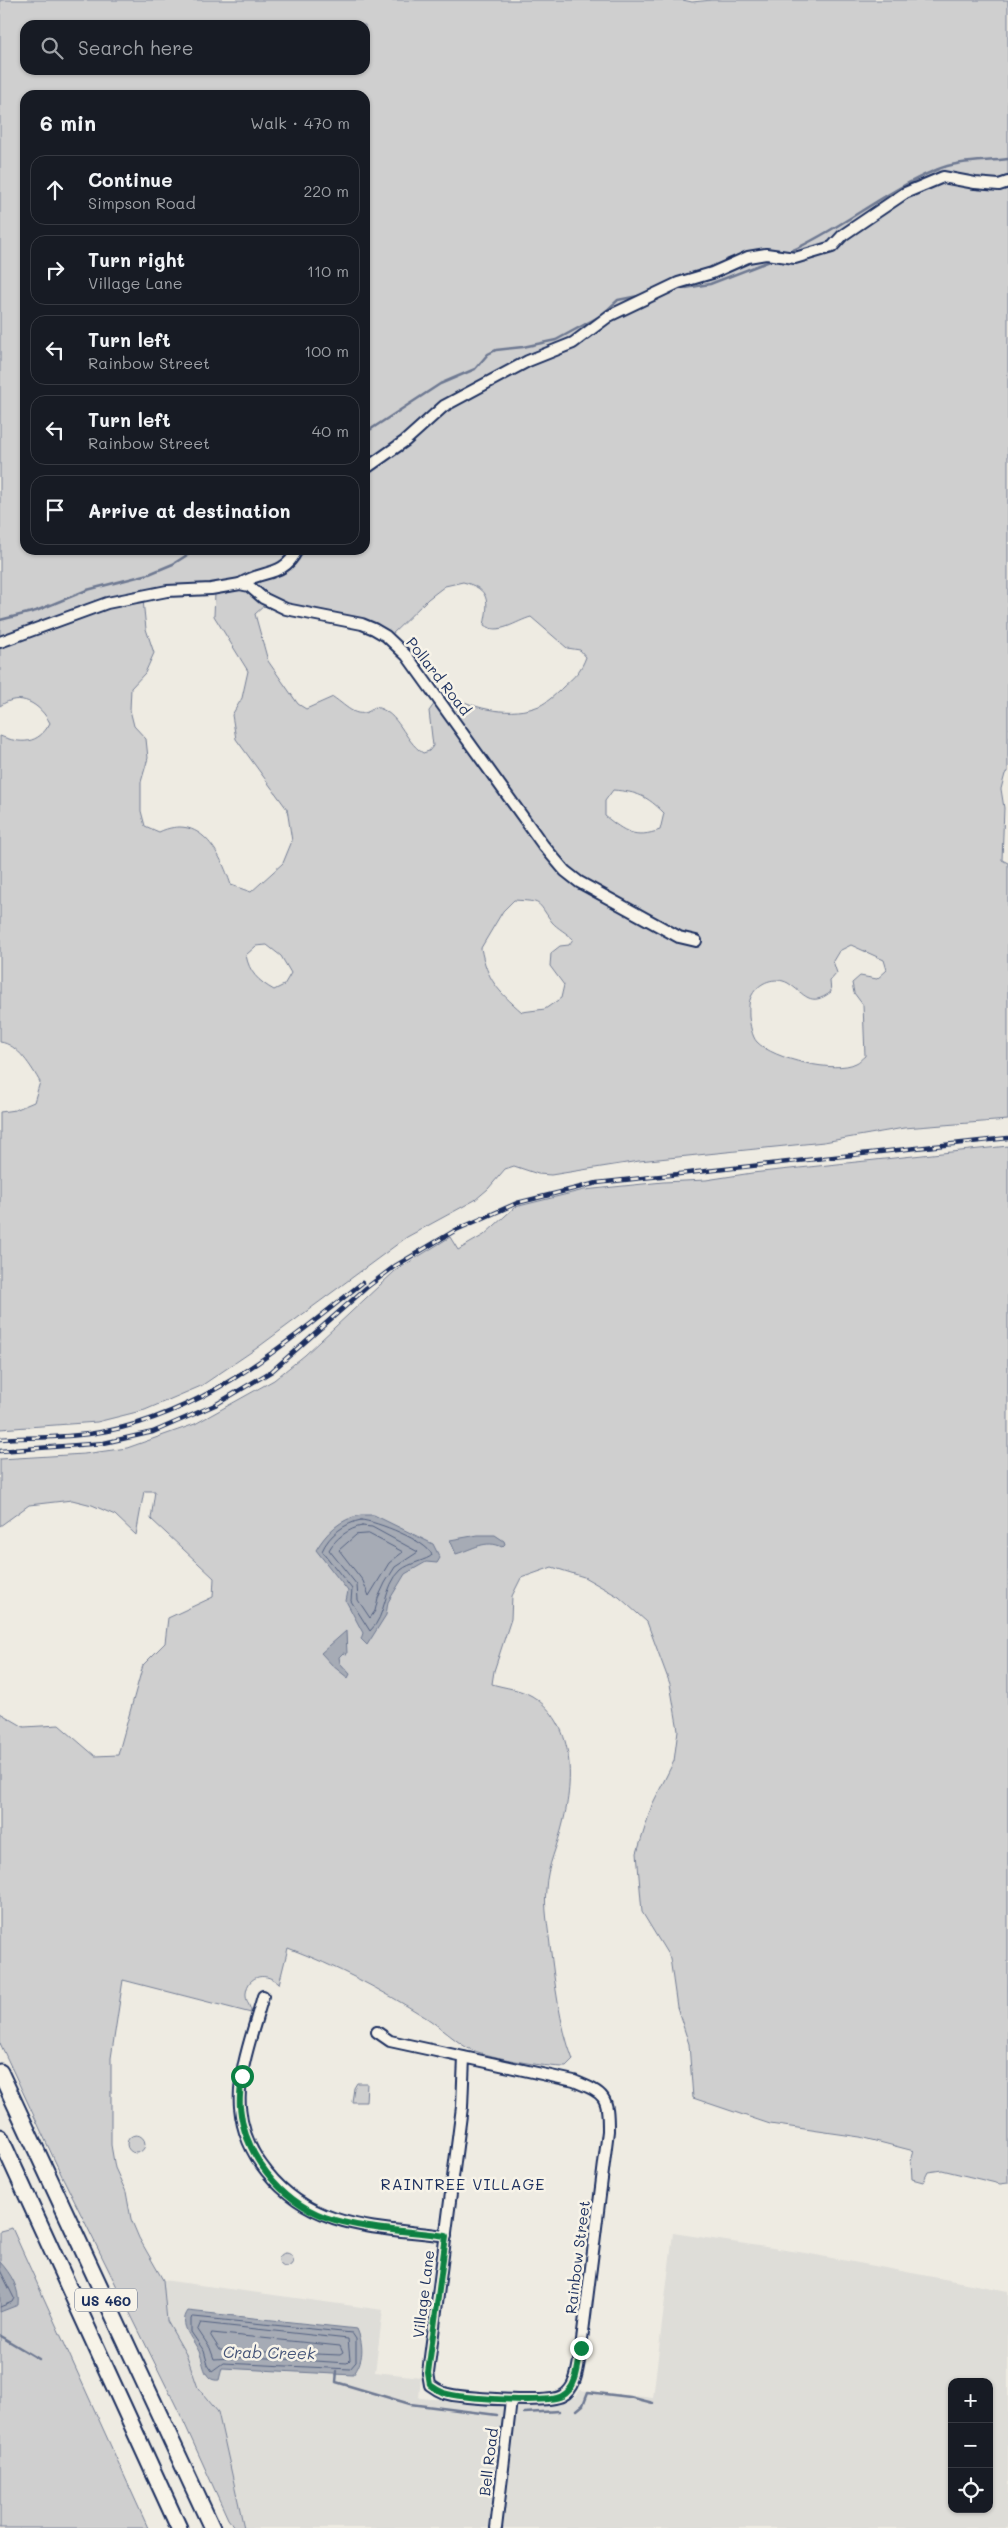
<!DOCTYPE html>
<html lang="en">
<head>
<meta charset="utf-8">
<style>
  body { margin:0; font-family:Mali,sans-serif; background:#20242c; color:#f1f3f6 }
  .controls { position:absolute; right:15px; bottom:15px; display:grid; overflow:hidden; border-radius:10px; box-shadow:0 1px 4px #0004 }
  .controls button { width:45px; height:45px; display:grid; place-items:center; padding:0; border:0; border-bottom:1px solid #363941; background:#171b24; color:#f1f3f6; font:25px sans-serif }
  .stop { position:absolute; width:15px; height:15px; margin:-11px; border:4px solid #0b8043; border-radius:50%; background:#fff }
  .stop.end { background:#0b8043; border-color:#fff; box-shadow:0 1px 5px #0008 }
  .list { margin:0; padding:0; list-style:none }
  h2 { display:flex; justify-content:space-between; align-items:center; height:65px; margin:0; padding:0 20px; font-size:21px }
  h2 small { font-size:16px; font-weight:400; color:#9ea1a6 }
  .list li { display:grid; grid-template-columns:32px 1fr auto; gap:15px; align-items:center; box-sizing:border-box; height:70px; margin:0 10px 10px; padding:0 10px; border:1px solid #363941; border-radius:15px }
  .list b { display:block; font-size:19px; white-space:nowrap }
  .list p { margin:0; font-size:16px; white-space:nowrap; color:#9ea1a6 }
  .list em { font-size:16px; font-style:normal; color:#9ea1a6 }
  .icon { flex:none; width:28px; height:28px; fill:none; stroke:currentColor; stroke-width:2; stroke-linecap:round; stroke-linejoin:round }
  .map { position:relative; flex:none; width:1008px; height:2528px; overflow:hidden }
  .search { position:absolute; background:#171b24; box-shadow:0 1px 4px #0004; left:20px; top:20px; width:350px; height:55px; display:flex; align-items:center; gap:12px; box-sizing:border-box; padding:0 18px; border-radius:15px; color:#9ea1a6; font-size:19px }
  .panel { position:absolute; background:#171b24; box-shadow:0 1px 4px #0004; left:20px; top:90px; width:350px; height:465px; border-radius:15px }
  .map>svg:first-child { display:block }
  .built { fill:#deddd8; fill-rule:evenodd }
  .green { fill:#cfcfcf; stroke:#757f96; fill-rule:evenodd }
  .water { fill:#a6abb5; stroke:#6e7992 }
  .lines { fill:none; stroke-linecap:round; stroke-linejoin:round }
  .shore { stroke:#536181; stroke-width:1 }
  .stream { stroke:#6e7992; stroke-width:2.5 }
  .minor-casing { stroke:#1b2f5e; stroke-width:14 }
  .highway-casing { stroke:#1b2f5e; stroke-width:19 }
  .minor { stroke:#f7f3e8; stroke-width:10 }
  .highway { stroke:#f7f3e8; stroke-width:15 }
  .rail-casing { stroke:#1b2f5e; stroke-width:4.5 }
  .rail { stroke:#f7f3e8; stroke-width:2.5; stroke-dasharray:8; stroke-linecap:butt }
  .route { stroke:#0b8043; stroke-width:6 }
  .labels { text-anchor:middle; dominant-baseline:central; stroke-width:5; stroke-linejoin:round; paint-order:stroke }
  .shield { fill:#f7f3e8; stroke:#5d6a87; stroke-width:1 }
  .shield-label { font-size:14px; font-weight:bold; fill:#1b2f5e }
  .street-label { font-size:15px; fill:#1b2f5e; stroke:#f7f3e8 }
  .neighbourhood-label { font-size:16px; letter-spacing:1px; fill:#1b2f5e; stroke:#f7f3e8 }
  .water-label { font-size:16px; font-style:italic; fill:#455478; stroke:#f7f3e8 }
</style>
</head>
<body>
<div class="map">
<svg width="1008" height="2528" viewBox="0 0 1008 2528">
  <rect width="100%" height="100%" fill="#eeebe2"/>
  <filter id="ink" filterUnits="userSpaceOnUse"><feTurbulence type="fractalNoise" baseFrequency=".02" numOctaves="2"/><feDisplacementMap in="SourceGraphic" scale="10" xChannelSelector="R" yChannelSelector="G"/><feConvolveMatrix kernelMatrix="1 2 1 2 8 2 1 2 1" color-interpolation-filters="sRGB"/></filter>
  <g filter="url(#ink)">
    <!-- built -->
    <path class="built" d="M673,2233l132,20 203,38v237h-764l-26,-116 -20,-24 -31,-67 -4,-41 220,30 -8,62 46,5 -2,21 72,5h65l19,-6 5,-7 73,8zM952,2382h37v127h-37z"/>
    <!-- green -->
    <g class="green">
      <path d="M0,0h683l9,2 20,-2h296v772l-3,2 -4,15 3,19 -2,52 6,3v257l-104,8 -80,14 -185,19 -88,14 -13,-1 -24,-8 -9,3 -17,20 -13,11 -68,37 -150,111 -56,38 -56,24 -48,12 -97,7v-317l15,-2 19,-8 6,-20c-8,-14 -22,-38 -40,-40v-306c21,8 38,9 50,-13 -10,-19 -30,-32 -50,-17zM25,25h340v45h-340zM25,95h340v455h-340zM463,582c27,7 26,19 21,43 14,11 32,-4 47,-8l36,31 13,2 6,7c-5,14 -12,20 -23,30 -6,6 -15,15 -24,19 -27,11 -64,4 -88,-11l-16,8 -6,8 4,35 -4,5 -6,2c-20,-13 -23,-41 -48,-46 -17,15 -27,0 -42,-10l-27,12 -8,-5 -30,-43 -13,-47 9,-8c40,15 85,12 121,35l43,-42 17,-13zM215,593l-1,23 34,55 -6,27 -10,17 4,24 51,70 5,32 -9,22 -32,29 -20,-7c-11,-33 -31,-72 -72,-53l-14,-6 -4,-15v-29l7,-24 -2,-19 -12,-13 -4,-16 1,-22 14,-15 9,-20 -8,-24 -3,-29 29,-5zM613,790c25,2 34,6 51,23l-4,17c-25,9 -35,2 -55,-14v-15zM514,900c29,2 22,0 38,22 5,6 15,11 21,17l-4,6 -9,1 -9,7 -1,13 14,19 -3,13 -16,11 -23,3c-24,-21 -35,-32 -41,-64l22,-37zM267,945l14,11 10,17 -7,12 -10,5c-16,-9 -25,-18 -28,-35l10,-9zM851,945l33,15 3,10 -10,9 -17,-3 -8,7 2,10 9,12 2,51c-3,2 -6,6 -9,7 -20,11 -83,-4 -99,-21 -5,-5 -7,-18 -8,-25 0,-8 -1,-15 3,-22 7,-13 23,-19 36,-12 17,11 22,25 43,9l-1,-11 7,-8 -4,-12 6,-10z"/>
      <path d="M1008,1146v1037l-8,1 -58,-14 -14,2 -5,10 -11,-3 -1,-18 3,-10 -54,-14 -90,-13 -77,-26 -4,-54 -12,-37 -7,-49 -28,-46 -5,-59 15,-48 22,-44 4,-31 -8,-46 -23,-62 -28,-25 -35,-20 -32,-10 -31,11 -9,18 -1,23 -17,52 -2,13c13,4 28,5 40,12 43,27 42,83 31,127 -5,22 -16,43 -17,66 -2,19 2,37 4,56 5,39 9,78 23,115l-7,7c-23,0 -73,-9 -94,-17 -10,-3 -35,-26 -47,-33 -43,-27 -89,-51 -137,-69l-9,36c-12,-12 -31,-10 -33,9 -1,8 5,13 5,20l-128,-33 -12,78v87l4,23 11,24 5,27 8,19 24,42 4,41 20,35 11,32 20,24 26,116h-9l-7,-9 -45,-99 -122,-246 -61,-131v-330l24,14 35,-2 36,31 23,-1 25,-90 22,-22 3,-25 45,-21 1,-19 -63,-59 4,-28h-11l-8,44 -21,-20 -23,-10 -20,-5 -43,5 -29,21v-67l84,-5 43,-6 68,-24 79,-44 31,-25 90,-84 55,-34 8,13 26,-15 31,-28 69,-17 79,-8 43,-2 46,-7z"/>
      <polygon points="357,2083 367,2083 366,2102 352,2102 354,2088"/>
      <circle cx="136" cy="2144" r="9"/>
      <polygon points="12,2228 148,2528 0,2528 0,2231"/>
      <circle cx="286" cy="2260" r="7"/>
    </g>
    <!-- water -->
    <g class="water">
      <path d="M361,1515h13l59,29 7,14 -3,5 -11,-1 -21,12 -17,28 -2,13 -19,30 -6,-6 2,-6 -17,-32 2,-10 -32,-41c10,-17 24,-31 45,-35z"/>
      <path d="M478,1535h17l9,6 1,3 -3,3c-16,-8 -29,2 -46,7l-6,-14z"/>
      <polygon points="346,1631 347,1654 343,1653 339,1657 340,1663 350,1674 348,1678 333,1666 321,1653"/>
      <path d="M0,2262c11,12 20,27 18,43l-18,7z"/>
      <path d="M188,2311l169,18c7,16 7,32 -4,46l-131,-7 -3,12c-15,2 -15,-16 -19,-26 -5,-14 -23,-28 -12,-43z"/>
    </g>
    <g class="lines">
      <!-- shore -->
      <g class="shore">
        <path d="M361,1520c15,1 66,21 71,35 -4,5 -23,8 -31,15 -18,16 -14,46 -31,61l-19,-30 1,-12 -30,-38c7,-16 23,-28 39,-31z"/>
        <path d="M362,1526l10,1 46,25 -23,15 -10,16 -7,15 -3,13 -5,7 -12,-18 -1,-15 -28,-35c6,-11 20,-22 33,-24z"/>
        <polygon points="369,1534 403,1552 389,1563 369,1596 363,1581 339,1550 356,1535"/>
        <polyline points="0,2270 14,2298 12,2302 0,2307"/>
        <polygon points="194,2317 352,2333 356,2339 356,2362 350,2369 223,2363 212,2371 208,2365 204,2351 191,2332 191,2319"/>
        <polygon points="201,2323 348,2339 350,2360 347,2363 251,2357 214,2359 210,2348 198,2330"/>
        <polygon points="212,2333 340,2346 343,2353 340,2355 220,2350 211,2336"/>
      </g>
      <!-- stream -->
      <g class="stream">
        <path d="M791,251c51,-23 94,-60 145,-81 22,-10 49,-8 72,-11"/>
        <polyline points="673,290 710,284 770,261"/>
        <polyline points="365,433 440,384 475,369 488,354 496,350 523,347 556,340 602,315 618,300 643,295"/>
        <polyline points="0,620 36,611 87,590 149,574 173,564 195,550"/>
        <polyline points="0,2336 39,2359"/>
        <polyline points="337,2371 336,2382 410,2404 497,2415"/>
        <polyline points="577,2410 583,2405 588,2392 630,2397 653,2403"/>
        <polyline points="524,2413 559,2411"/>
      </g>
      <!-- minor casing -->
      <g class="minor-casing">
        <g id="minor">
          <polyline points="365,469 405,441 444,406 528,361 573,343 609,316 678,283 712,273 748,257 766,254 795,258 832,247 843,235 905,193 943,177 975,183 999,185 1008,182"/>
          <path d="M240,584c23,-15 43,-6 57,-34"/>
          <polyline points="0,642 107,603 167,591 211,589 240,584 249,586 263,598 286,609 362,624 374,629 386,636 407,656 543,845 565,871 579,882 679,937 696,941"/>
          <path d="M263,1996c-9,33 -26,77 -23,111 2,24 12,47 27,65 46,58 111,55 179,64"/>
          <path d="M377,2032l13,9 184,40c32,13 34,15 34,50l-27,217c-3,15 -3,40 -19,48 -14,8 -102,2 -118,-3 -5,-2 -10,-5 -14,-8l-2,-12 34,-266 2,-50"/>
          <polyline points="496,2528 511,2400"/>
        </g>
      </g>
      <!-- highway casing -->
      <g class="highway-casing">
        <g id="highway">
          <polyline points="0,2072 212,2528"/>
          <polyline points="0,2137 179,2528"/>
        </g>
      </g>
      <!-- minor -->
      <use href="#minor" class="minor"/>
      <!-- highway -->
      <use href="#highway" class="highway"/>
      <!-- rail casing -->
      <g class="rail-casing">
        <g id="rail">
          <path d="M0,1439c35,-2 72,-1 107,-8 100,-20 177,-86 255,-148"/>
          <polyline points="0,1451 104,1443 153,1432 215,1405 272,1371 366,1288 395,1266 456,1230 517,1203 597,1183 1008,1138"/>
        </g>
      </g>
      <!-- rail -->
      <use href="#rail" class="rail"/>
    </g>
  </g>
  <g class="lines" filter="url(#ink)">
    <!-- route -->
    <path class="route" d="M242,2076c-1,10 -3,21 -2,31 4,47 40,93 85,110 34,12 84,14 121,19l-18,137 2,12c4,3 9,6 14,8 16,5 104,11 118,3 16,-8 16,-33 19,-48"/>
  </g>
  <g class="labels">
    <!-- shield labels -->
    <rect class="shield" x="75" y="2288.5" width="62" height="23" rx="4"/>
    <g class="shield-label">
      <text x="106" y="2300">US 460</text>
    </g>
    <!-- street labels -->
    <g class="street-label">
      <text transform="translate(439 676) rotate(52)">Pollard Road</text>
      <text transform="translate(577 2257) rotate(-83)">Rainbow Street</text>
      <text transform="translate(423 2294) rotate(-83)">Village Lane</text>
      <text transform="translate(488 2462) rotate(-83)">Bell Road</text>
    </g>
    <!-- neighbourhood labels -->
    <g class="neighbourhood-label">
      <text x="463" y="2183">RAINTREE VILLAGE</text>
    </g>
    <!-- water labels -->
    <g class="water-label">
      <text transform="translate(269 2352) rotate(1)">Crab Creek</text>
    </g>
  </g>
</svg>
<div class="controls">
<button>+</button>
<button>−</button>
<button><svg class="icon" aria-label="locate" viewBox="0 0 24 24"><circle cx="12" cy="12" r="6"/><path d="M12 2v4M12 18v4M2 12h4M18 12h4"/></svg></button>
</div>
<div class="stop" style="left:242px;top:2076px"></div>
<div class="stop end" style="left:581px;top:2348px"></div>
<div class="search"><svg class="icon" aria-label="search" viewBox="0 0 24 24"><circle cx="10" cy="10" r="6"/><path d="M15 15l6 6"/></svg>Search here</div>
<section class="panel">
<h2>6 min<small>Walk · 470 m</small></h2>
<ul class="list">
<li><svg class="icon" aria-label="ahead" viewBox="0 0 24 24"><path d="M12 20V5M6 11l6-6 6 6"/></svg><div><b>Continue</b><p>Simpson Road</p></div><em>220 m</em></li>
<li><svg class="icon" aria-label="right" viewBox="0 0 24 24"><path d="M7 20v-9h11M14 6l5 5-5 5"/></svg><div><b>Turn right</b><p>Village Lane</p></div><em>110 m</em></li>
<li><svg class="icon" aria-label="left" viewBox="0 0 24 24"><path d="M17 20v-9H6M10 6l-5 5 5 5"/></svg><div><b>Turn left</b><p>Rainbow Street</p></div><em>100 m</em></li>
<li><svg class="icon" aria-label="left" viewBox="0 0 24 24"><path d="M17 20v-9H6M10 6l-5 5 5 5"/></svg><div><b>Turn left</b><p>Rainbow Street</p></div><em>40 m</em></li>
<li><svg class="icon" aria-label="arrive" viewBox="0 0 24 24"><path d="M6 21V4h12l-3 4 3 4H6"/></svg><div><b>Arrive at destination</b></div></li>
</ul>
</section>
</div>
</body>
</html>
